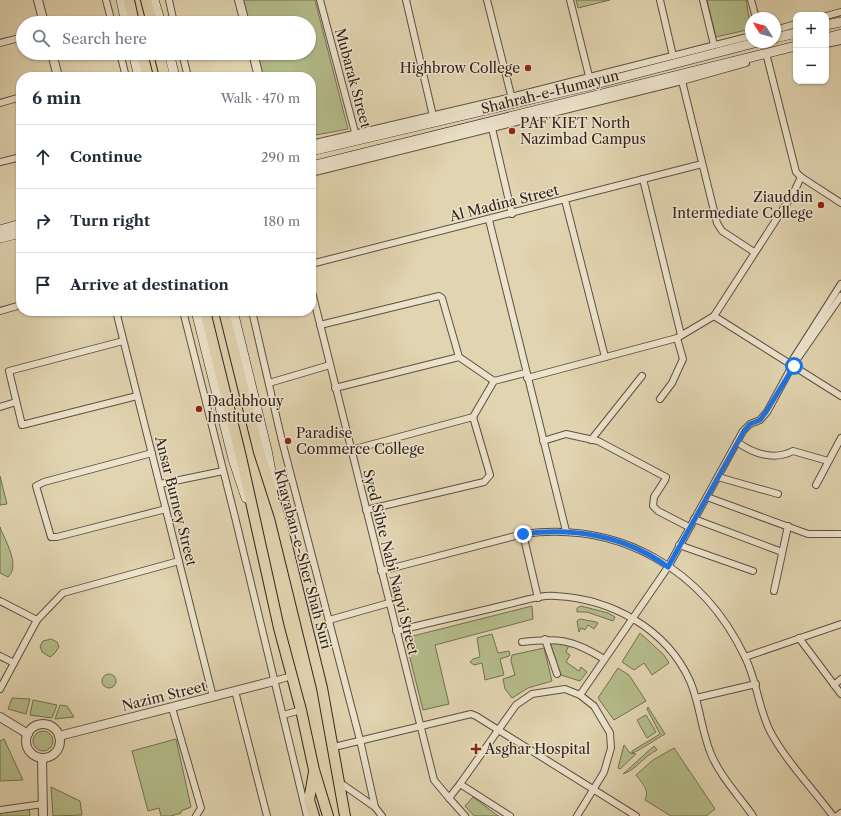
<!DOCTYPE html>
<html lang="en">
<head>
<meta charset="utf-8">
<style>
  body { margin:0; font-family:"Libre Caslon Text",serif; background:#f2f2f3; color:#1f2937 }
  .controls { position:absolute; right:12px; top:12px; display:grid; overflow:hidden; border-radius:8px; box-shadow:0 1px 3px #0004 }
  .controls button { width:36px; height:36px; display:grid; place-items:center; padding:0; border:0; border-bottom:1px solid #e0e1e3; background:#fff; color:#1f2937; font:20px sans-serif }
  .compass { position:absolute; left:745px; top:12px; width:36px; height:36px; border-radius:50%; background:#fff; box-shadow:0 1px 3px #0004; rotate:307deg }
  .stop { position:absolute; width:12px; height:12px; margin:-9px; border:3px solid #1a73e8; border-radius:50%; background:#fff }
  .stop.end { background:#1a73e8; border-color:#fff; box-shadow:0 1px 4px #0008 }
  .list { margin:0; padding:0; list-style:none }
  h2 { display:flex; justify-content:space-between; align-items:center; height:52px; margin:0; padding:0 16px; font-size:17px }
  h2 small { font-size:13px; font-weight:400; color:#747a83 }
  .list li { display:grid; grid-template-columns:26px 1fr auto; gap:12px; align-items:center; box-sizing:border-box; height:64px; padding:0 16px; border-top:1px solid #e0e1e3 }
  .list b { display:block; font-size:15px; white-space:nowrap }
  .list em { font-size:13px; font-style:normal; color:#747a83 }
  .icon { flex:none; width:22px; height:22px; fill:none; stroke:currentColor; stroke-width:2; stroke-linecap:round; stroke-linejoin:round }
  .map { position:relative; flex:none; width:841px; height:816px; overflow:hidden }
  .search { position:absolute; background:#fff; box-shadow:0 1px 3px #0004; left:16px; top:16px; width:300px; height:44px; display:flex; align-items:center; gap:10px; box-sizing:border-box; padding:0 14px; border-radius:22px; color:#747a83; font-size:15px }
  .panel { position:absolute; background:#fff; box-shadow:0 1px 3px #0004; left:16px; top:72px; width:300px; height:244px; border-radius:16px }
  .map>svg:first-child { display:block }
  .green { fill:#b4bc8a; stroke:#737054 }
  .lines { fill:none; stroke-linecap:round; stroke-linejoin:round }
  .minor-casing { stroke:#5e4f42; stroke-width:8 }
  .tertiary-casing { stroke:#5e4f42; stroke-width:10 }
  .secondary-casing { stroke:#32231d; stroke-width:10 }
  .primary-casing { stroke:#32231d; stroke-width:12 }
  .minor { stroke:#ece3cc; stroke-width:6 }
  .tertiary { stroke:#ece3cc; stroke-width:8 }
  .secondary { stroke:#ece3cc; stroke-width:9 }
  .primary { stroke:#e1d4b0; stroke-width:10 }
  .route { stroke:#1a73e8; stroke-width:5 }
  .poi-dot { fill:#8f2418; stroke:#ece3cc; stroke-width:1.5 }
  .labels { text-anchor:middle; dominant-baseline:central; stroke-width:3; stroke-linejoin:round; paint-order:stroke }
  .poi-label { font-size:14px; fill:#32231d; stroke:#ece3cc; text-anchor:start }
  .street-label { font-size:14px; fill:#32231d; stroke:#ece3cc }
</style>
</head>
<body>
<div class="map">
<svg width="841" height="816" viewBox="0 0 841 816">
  <rect width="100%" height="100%" fill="#e1d4b0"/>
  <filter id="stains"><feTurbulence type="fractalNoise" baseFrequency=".005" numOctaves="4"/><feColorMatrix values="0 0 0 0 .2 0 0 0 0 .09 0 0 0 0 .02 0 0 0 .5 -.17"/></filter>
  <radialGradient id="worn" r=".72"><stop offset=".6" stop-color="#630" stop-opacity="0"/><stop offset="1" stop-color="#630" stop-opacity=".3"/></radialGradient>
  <!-- green -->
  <g class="green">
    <polygon points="243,0 315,0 348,129 311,136 311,77 262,77 256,53 309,53 309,23 249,23"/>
    <polygon points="576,0 610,0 578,8"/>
    <polygon points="707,0 746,0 751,29 716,37"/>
    <polygon points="0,476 7,504 0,505"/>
    <path d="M0,527c5,14 21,38 8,50l-8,-4z"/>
    <polygon points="532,606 533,619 435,645 449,704 423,710 405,638"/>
    <polygon points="581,606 608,613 615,617 613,621 587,612 577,612 577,608"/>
    <polygon points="580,619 596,622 598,623 594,629 588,625 585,630 581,628 579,632 577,621"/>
    <polygon points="640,633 664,655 669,663 652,675 644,663 634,670 622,662"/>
    <polygon points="492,634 498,653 509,651 510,654 509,656 500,659 504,675 485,680 482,663 474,665 470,662 473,659 480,657 477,638"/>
    <polygon points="51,639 57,642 59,647 54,654 50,657 42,652 40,646 43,641"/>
    <polygon points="550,642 569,645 566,652 570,655 566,662 579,671 581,667 587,672 580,681 561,675"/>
    <polygon points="544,648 552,681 528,688 512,698 505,689 503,679 515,675 511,661 512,655"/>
    <polygon points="618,668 629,675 646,701 614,720 598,698"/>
    <circle cx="109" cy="681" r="7"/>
    <polygon points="12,698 30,699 26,714 8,709"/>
    <polygon points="33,700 57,705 52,718 30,715"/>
    <polygon points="60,705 67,706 74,717 55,719"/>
    <path d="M648,707l17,27c-6,3 -29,19 -33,19v-2l28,-17 -13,-25z"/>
    <polygon points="646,715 656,732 647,738 637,720"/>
    <circle cx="43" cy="741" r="10"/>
    <polygon points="4,739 23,780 0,781 0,741"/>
    <polygon points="176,739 191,807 181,811 181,813 171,816 161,816 159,808 148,811 132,751"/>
    <polygon points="624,745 630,753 636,754 620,769 618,768"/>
    <path d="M654,746l3,4c-13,6 -21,20 -34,24z"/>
    <path d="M674,748l41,61 -9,7h-35l-26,-16c5,-11 -3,-16 -9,-25l17,-15z"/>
    <polygon points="51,787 80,801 82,815 53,816"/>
    <polygon points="473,797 498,816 499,816 474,816 465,806"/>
    <polygon points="29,807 30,816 0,816 0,810"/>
  </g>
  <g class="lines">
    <!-- minor casing -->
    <g class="minor-casing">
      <g id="minor">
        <polyline points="106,0 112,23"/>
        <polyline points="169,0 174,23"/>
        <polyline points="320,0 356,136"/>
        <polyline points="406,0 433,116"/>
        <polyline points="487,0 512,99"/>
        <polyline points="570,0 590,80"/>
        <polyline points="660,0 673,56"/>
        <polyline points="703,0 714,45"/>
        <polyline points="751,0 756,18"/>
        <polyline points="826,16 841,12"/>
        <polyline points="775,30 796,24"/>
        <polyline points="0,43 23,37"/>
        <polyline points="826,44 841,41"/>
        <polyline points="120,53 126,77"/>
        <polyline points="182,53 188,77"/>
        <polyline points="767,57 796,172 801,177 841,203"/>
        <polyline points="682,81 717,223 722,231 754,252"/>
        <polyline points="0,103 21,97"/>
        <polyline points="491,124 512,214"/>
        <polyline points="311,144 511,97 751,36"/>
        <polyline points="0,162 21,157"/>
        <polyline points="311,173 682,81 746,63"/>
        <polyline points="643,179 681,335"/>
        <polyline points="565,200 605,357"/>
        <polyline points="489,220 566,531"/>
        <polyline points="311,264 702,164"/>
        <polyline points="311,288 434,780 449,798 460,784"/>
        <polyline points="0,311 21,305"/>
        <polyline points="116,311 213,697"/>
        <polyline points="183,311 235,517 307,816"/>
        <polyline points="252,311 282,441 360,740 375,807 382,816"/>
        <polyline points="714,316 841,396"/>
        <polyline points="320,325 439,296 442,298 459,357"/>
        <polyline points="123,341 9,371 22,425 137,396"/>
        <polyline points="791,366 790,364 841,284"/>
        <polyline points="527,378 677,338 714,316 794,192 801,177"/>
        <polyline points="269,383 330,365"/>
        <polyline points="335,388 459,357 494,381"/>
        <polyline points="660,399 672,383 683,359 677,338"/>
        <polyline points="0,407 16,402"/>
        <polyline points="591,440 642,376"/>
        <polyline points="543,441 566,434 598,441 662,475 666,477 665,480 654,497 653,506 658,511 689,527"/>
        <path d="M737,442c17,12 36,19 56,9l35,10"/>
        <polyline points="351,450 473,417 494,381 525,373"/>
        <polyline points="152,453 44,482 36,486 51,537 57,537 166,509"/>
        <polyline points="718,477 778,494"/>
        <polyline points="160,484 223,471"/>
        <polyline points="816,485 841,438"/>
        <polyline points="707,497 808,534 841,534"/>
        <polyline points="366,510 484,482 490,475 473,417"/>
        <polyline points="694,519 782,552"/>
        <polyline points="523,534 538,598"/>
        <polyline points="679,545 753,571"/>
        <path d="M381,571l142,-37c97,-13 180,35 222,123 12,24 13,50 25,74 15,29 43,58 63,85"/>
        <polyline points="774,591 788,526"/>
        <polyline points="0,601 37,620"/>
        <polyline points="329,620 389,603"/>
        <path d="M396,631c36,-9 73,-17 109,-26 16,-3 35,-11 51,-9 55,3 110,32 134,85 10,23 11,49 21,73 9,22 28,42 42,62"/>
        <polyline points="799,638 841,694"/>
        <polyline points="545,639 557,674"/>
        <path d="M522,642c36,-4 50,-3 82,17"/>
        <polyline points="0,656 14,663"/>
        <polyline points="745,657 841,624"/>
        <polyline points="274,681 292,676"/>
        <polyline points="834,685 841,679"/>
        <polyline points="0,689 37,620 63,593 179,561"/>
        <polyline points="235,691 267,816"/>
        <polyline points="580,695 668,567 743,431 750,424 760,420 767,412 791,368 841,296"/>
        <polyline points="696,698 756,684"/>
        <polyline points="172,708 201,808 196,816"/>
        <polyline points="283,715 301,710"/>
        <polyline points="334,747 471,714 476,716 636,816"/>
        <polyline points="339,782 375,807"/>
        <polyline points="449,798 465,816"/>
        <polyline points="0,810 43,804"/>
        <polyline points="510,816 460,784 516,705 532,694 565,689 580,695 594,706 610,733 611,748 604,772 577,816"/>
        <polyline points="837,816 841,813"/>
      </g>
    </g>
    <!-- tertiary casing -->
    <g class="tertiary-casing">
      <g id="tertiary">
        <polyline points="38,0 44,23"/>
        <polyline points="239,0 245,23"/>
        <polyline points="52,53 58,77"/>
        <polyline points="253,53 259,77"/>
        <polyline points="0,717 28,734"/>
        <circle cx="43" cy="741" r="17"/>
        <polyline points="59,736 274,681"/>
        <polyline points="42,758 43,816"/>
      </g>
    </g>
    <!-- secondary casing -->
    <g class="secondary-casing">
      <g id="secondary">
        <polyline points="121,0 126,23"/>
        <polyline points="154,0 161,23"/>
        <polyline points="826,25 841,22"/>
        <polyline points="775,38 796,33"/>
        <polyline points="826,38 841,34"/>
        <polyline points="133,53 139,77"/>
        <polyline points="169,53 175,77"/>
        <polyline points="311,151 592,85 758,42"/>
        <polyline points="311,166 796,46"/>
        <polyline points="0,230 21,224"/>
        <polyline points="0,238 21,233"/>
        <polyline points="196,311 233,459 246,498"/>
        <polyline points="233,311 267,450 274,487"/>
      </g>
    </g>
    <!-- primary casing -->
    <g class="primary-casing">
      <g id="primary">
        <polyline points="129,0 134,23"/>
        <polyline points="146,0 152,23"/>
        <polyline points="142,53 148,77"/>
        <polyline points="159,53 165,77"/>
        <polyline points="205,311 241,457 279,628 301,710 314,770 328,816"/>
        <polyline points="224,311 259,452 280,517 322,688 345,816"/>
        <polyline points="314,816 309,800 314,772"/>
      </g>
    </g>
    <!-- minor -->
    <use href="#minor" class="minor"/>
    <!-- tertiary -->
    <use href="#tertiary" class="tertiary"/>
    <!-- secondary -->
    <use href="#secondary" class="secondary"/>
    <!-- primary -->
    <use href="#primary" class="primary"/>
  </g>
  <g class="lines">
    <!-- route -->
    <path class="route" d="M523,534c51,-7 103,2 145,33l76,-136 6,-7 10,-4 6,-8 28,-46"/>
  </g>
  <!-- markers -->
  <g class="poi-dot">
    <circle cx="528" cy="68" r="4"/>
    <circle cx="512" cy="131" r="4"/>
    <circle cx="821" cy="205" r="4"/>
    <circle cx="199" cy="409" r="4"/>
    <circle cx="288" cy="441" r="4"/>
    <path d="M474 743h4v4h4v4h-4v4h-4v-4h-4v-4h4z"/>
  </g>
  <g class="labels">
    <!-- poi labels -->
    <g class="poi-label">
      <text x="520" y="68" text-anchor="end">Highbrow College</text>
      <text x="520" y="123">PAF KIET North<tspan x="520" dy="16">Nazimbad Campus</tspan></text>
      <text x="813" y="197" text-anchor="end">Ziauddin<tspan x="813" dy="16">Intermediate College</tspan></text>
      <text x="207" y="401">Dadabhouy<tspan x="207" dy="16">Institute</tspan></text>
      <text x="296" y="433">Paradise<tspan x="296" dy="16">Commerce College</tspan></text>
      <text x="485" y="749">Asghar Hospital</text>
    </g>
    <!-- street labels -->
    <g class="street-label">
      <text transform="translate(353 78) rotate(75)">Mubarak Street</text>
      <text transform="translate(550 92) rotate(-14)">Shahrah-e-Humayun</text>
      <text transform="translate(504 203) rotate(-14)">Al Madina Street</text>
      <text transform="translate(176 501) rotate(76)">Ansar Burney Street</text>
      <text transform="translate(303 559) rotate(75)">Khayaban-e-Sher Shah Suri</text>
      <text transform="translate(391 562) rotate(76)">Syed Sibte Nabi Naqvi Street</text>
      <text transform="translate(164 696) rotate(-14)">Nazim Street</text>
    </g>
  </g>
  <rect width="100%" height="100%" filter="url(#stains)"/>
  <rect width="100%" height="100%" fill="url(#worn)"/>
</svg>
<div class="controls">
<button>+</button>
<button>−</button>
</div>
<svg class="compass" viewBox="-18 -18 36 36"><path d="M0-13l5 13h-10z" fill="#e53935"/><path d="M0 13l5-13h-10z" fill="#747a83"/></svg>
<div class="stop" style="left:794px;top:366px"></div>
<div class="stop end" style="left:523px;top:534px"></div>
<div class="search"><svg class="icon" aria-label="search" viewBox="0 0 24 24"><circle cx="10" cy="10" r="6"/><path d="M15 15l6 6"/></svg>Search here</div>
<section class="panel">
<h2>6 min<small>Walk · 470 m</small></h2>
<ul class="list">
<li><svg class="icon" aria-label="ahead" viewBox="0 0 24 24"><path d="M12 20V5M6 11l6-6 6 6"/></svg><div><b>Continue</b></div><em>290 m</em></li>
<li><svg class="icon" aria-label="right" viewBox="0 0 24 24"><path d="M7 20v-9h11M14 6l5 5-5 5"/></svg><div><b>Turn right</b></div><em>180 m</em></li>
<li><svg class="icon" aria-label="arrive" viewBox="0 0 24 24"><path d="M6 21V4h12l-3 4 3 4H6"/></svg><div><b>Arrive at destination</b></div></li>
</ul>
</section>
</div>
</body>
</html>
